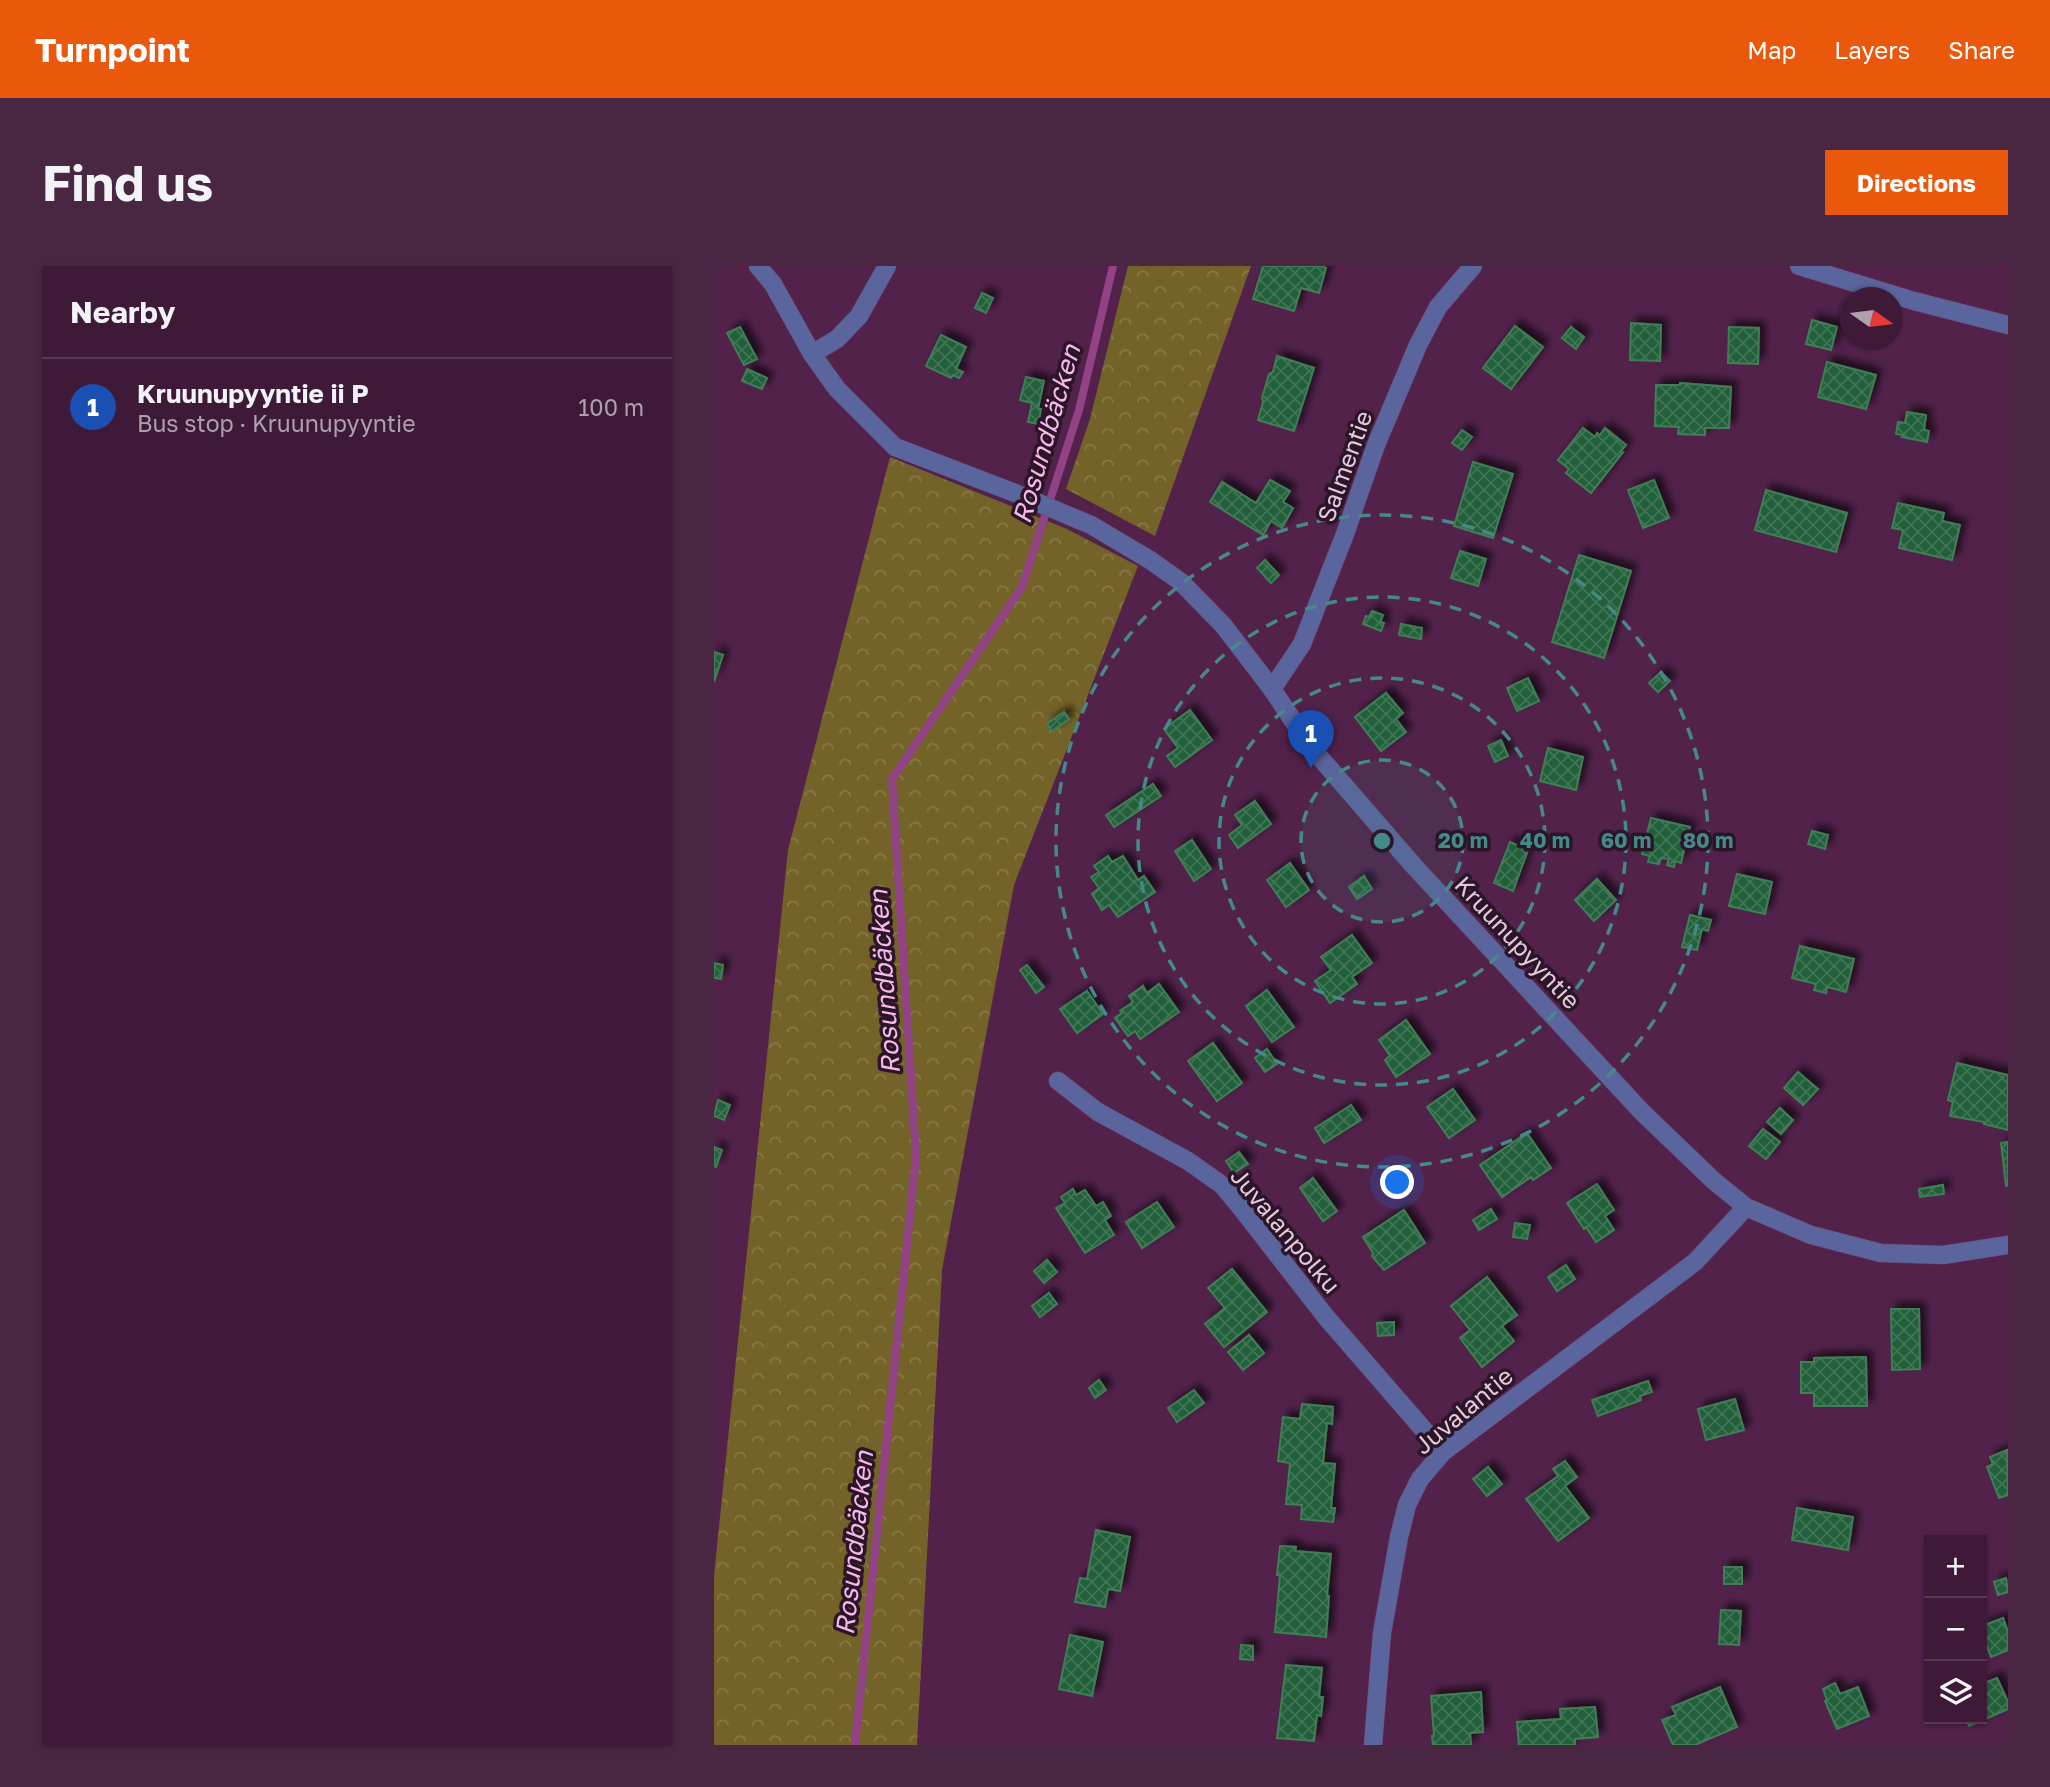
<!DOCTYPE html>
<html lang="en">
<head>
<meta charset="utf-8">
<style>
  body { margin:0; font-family:"Golos Text",sans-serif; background:#492743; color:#f1f3f6 }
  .controls { position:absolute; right:21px; bottom:21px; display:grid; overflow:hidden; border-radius:0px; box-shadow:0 2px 5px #0004 }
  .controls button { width:63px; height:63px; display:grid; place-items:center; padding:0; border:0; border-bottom:2px solid #573853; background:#3e1a38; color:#f1f3f6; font:35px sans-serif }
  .compass { position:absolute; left:1126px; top:21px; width:63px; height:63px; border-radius:50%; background:#3e1a38; box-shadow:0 2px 5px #0004; rotate:104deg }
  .you { position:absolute; left:684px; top:917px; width:24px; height:24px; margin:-18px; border:5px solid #fff; border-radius:50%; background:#1a73e8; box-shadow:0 0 0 10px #1a73e833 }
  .badge { display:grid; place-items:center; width:46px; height:46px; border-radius:50%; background:#ea580c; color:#fff; font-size:23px; font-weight:700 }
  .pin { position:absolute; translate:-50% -58px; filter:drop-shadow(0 2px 4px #0008) }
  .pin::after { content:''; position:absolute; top:37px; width:24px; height:21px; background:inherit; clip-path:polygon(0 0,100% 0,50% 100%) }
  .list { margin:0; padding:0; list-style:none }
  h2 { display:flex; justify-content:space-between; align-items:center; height:91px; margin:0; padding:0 28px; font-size:30px }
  h2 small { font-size:23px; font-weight:400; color:#ada1ae }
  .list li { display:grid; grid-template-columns:46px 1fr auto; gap:21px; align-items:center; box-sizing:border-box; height:98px; padding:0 28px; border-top:2px solid #573853 }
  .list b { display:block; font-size:26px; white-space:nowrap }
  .list p { margin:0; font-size:23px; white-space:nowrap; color:#ada1ae }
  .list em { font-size:23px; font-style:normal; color:#ada1ae }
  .icon { flex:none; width:38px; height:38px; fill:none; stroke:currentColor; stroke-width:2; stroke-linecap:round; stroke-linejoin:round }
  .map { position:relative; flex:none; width:1294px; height:1479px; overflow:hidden; border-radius:0px }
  header { display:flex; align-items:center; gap:42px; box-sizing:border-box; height:98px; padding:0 35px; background:#ea580c; color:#fff }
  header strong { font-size:33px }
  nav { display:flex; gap:38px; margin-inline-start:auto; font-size:24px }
  .intro { display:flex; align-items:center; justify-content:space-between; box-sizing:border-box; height:168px; padding:0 42px }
  h1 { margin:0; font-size:49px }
  .button { padding:18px 32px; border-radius:0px; background:#ea580c; color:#fff; font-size:24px; font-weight:700 }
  main { display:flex; gap:42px; padding:0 42px }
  aside { flex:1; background:#3e1a38; border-radius:0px; box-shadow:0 2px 5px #0004 }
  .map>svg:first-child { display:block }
  .forest { fill:url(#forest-crowns) }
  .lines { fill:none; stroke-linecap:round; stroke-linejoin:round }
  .stream { stroke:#914385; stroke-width:8 }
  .building { fill:url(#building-cross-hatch); stroke:#407e56; stroke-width:2; filter:url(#shadow) }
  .minor-casing { stroke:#6d4066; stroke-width:19 }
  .minor { stroke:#59659c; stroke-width:18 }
  .ring { fill:none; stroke:#458a8a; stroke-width:3.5; stroke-dasharray:12 9 }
  .labels { text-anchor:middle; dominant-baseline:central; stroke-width:7; stroke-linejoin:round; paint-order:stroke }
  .street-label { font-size:24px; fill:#e6c8df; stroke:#2b1628 }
  .water-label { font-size:26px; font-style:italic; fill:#f8b8eb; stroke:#2b1628 }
  .centre { fill:#458a8a; stroke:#2b1628; stroke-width:3.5 }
  .ring-label { font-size:21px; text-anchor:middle; font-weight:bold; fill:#458a8a; stroke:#2b1628; stroke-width:7; stroke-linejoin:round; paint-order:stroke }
</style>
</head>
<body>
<header>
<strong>Turnpoint</strong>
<nav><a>Map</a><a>Layers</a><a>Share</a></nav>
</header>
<div class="intro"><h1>Find us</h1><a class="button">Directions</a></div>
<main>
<aside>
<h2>Nearby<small></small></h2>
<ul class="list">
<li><span class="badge" style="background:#1a4fb4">1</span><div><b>Kruunupyyntie ii P</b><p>Bus stop · Kruunupyyntie</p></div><em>100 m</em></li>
</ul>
</aside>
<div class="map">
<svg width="1294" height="1479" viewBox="0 0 1294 1479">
  <defs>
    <pattern id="forest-crowns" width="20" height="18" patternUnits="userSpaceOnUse" patternTransform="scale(1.75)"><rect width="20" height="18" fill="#746328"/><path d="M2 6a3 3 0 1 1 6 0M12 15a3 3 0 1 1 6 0" fill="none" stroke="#887847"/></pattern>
    <pattern id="building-cross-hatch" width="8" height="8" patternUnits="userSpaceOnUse" patternTransform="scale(1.75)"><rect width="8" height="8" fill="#20603a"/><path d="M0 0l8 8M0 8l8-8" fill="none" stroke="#407556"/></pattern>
    <filter id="shadow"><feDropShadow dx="6" dy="-6" stdDeviation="3.5" flood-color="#0009"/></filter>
  </defs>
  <rect width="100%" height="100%" fill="#52224b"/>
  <!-- forest -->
  <g class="forest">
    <polygon points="414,0 537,0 441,270 352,223 376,153"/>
    <polygon points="176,191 353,263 424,300 300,619 228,1004 203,1479 0,1479 0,1310 74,584"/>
  </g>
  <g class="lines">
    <!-- stream -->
    <polyline class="stream" points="141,1479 202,891 178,513 308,321 365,144 399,0"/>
  </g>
  <!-- building -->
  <g class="building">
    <polygon points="549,0 606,0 612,2 605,27 587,22 580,45 539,33"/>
    <polygon points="268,27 279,32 272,47 261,42"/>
    <polygon points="1098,54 1123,61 1117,84 1092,78"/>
    <polygon points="917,57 947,59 946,95 916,94"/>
    <polygon points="801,60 829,81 797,123 769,102"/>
    <polygon points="26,61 43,93 30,99 13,67"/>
    <polygon points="857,61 870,71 862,83 848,72"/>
    <polygon points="1015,61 1045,62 1044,98 1014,97"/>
    <polygon points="227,69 252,81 242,103 249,106 245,112 239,109 237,112 212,100"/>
    <polygon points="563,90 600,102 580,165 544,154 549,136 548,132 555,108 559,106"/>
    <polygon points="1113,96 1162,109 1152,143 1104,131"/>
    <polygon points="33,103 53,112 48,123 28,115"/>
    <polygon points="312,111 330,115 324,143 327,143 324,158 314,156 318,137 306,134"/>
    <polygon points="966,117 1017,121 1015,162 991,162 991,169 964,168 965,161 941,160 942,119 966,119"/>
    <polygon points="1193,146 1212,149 1210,164 1215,165 1213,176 1188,171 1189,169 1182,168 1184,156 1191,157"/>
    <polygon points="869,162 881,171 883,167 886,169 891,162 912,179 907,185 909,186 877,227 852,207 855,203 844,194"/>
    <polygon points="748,164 758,171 748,184 738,177"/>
    <polygon points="759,196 799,208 779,272 740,260"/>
    <polygon points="556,214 576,225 569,236 579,242 568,262 557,255 549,269 496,236 508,216 542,237"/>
    <polygon points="940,214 955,252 929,262 914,224"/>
    <polygon points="1052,224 1133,247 1122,286 1041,264"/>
    <polygon points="1184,237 1230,247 1228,255 1246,259 1238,294 1185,282 1189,264 1178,262"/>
    <polygon points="746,285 772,293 764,320 737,312"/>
    <polygon points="865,289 917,305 890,392 838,376"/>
    <polygon points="551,294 565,309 557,317 543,302"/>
    <polygon points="658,345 669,349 666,356 670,357 667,365 649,358 652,350 655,351"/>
    <polygon points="687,358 708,362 707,373 685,369"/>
    <polygon points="0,386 9,389 0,416"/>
    <polygon points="947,406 956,415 944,426 935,417"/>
    <polygon points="814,412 825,435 803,445 793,422"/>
    <polygon points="672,427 689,447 682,453 692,466 667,485 641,451"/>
    <polygon points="476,444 498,474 461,501 453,490 464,482 450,463"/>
    <polygon points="350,446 355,453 338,465 333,458"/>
    <polygon points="787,474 794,490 781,496 774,480"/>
    <polygon points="834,482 869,491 862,524 826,515"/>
    <polygon points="439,518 447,530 400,561 392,549"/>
    <polygon points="541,535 557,558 524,582 515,569 528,559 521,549"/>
    <polygon points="937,552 976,561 967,597 961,595 960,601 953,599 955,593 947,592 945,598 934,596 936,590 928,588"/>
    <polygon points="1098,565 1114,569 1111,583 1094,578"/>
    <polygon points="478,574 497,603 480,615 461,585"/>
    <polygon points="796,576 814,584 799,625 780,617"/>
    <polygon points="394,590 398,596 409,590 424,614 430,610 441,626 404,651 395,639 388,644 378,628 385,622 377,611 385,606 380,600"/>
    <polygon points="576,597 595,624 572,641 553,614"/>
    <polygon points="1023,608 1058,616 1051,648 1015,640"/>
    <polygon points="650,610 658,623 643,633 635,621"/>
    <polygon points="883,613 902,634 880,655 861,634"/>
    <polygon points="976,649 997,654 994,665 988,663 983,684 968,681"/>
    <polygon points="638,669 658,697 638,711 643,718 616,737 601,715 617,704 607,691"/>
    <polygon points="1086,680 1140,693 1132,726 1113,721 1112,727 1100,724 1102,718 1078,712"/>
    <polygon points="0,697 9,699 7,713 0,712"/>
    <polygon points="313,699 330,721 322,727 306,704"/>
    <polygon points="445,718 465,746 426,773 421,765 414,770 401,752 408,747 406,745 419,736 415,730 429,720 433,727"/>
    <polygon points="553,724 580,761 558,776 532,740"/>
    <polygon points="373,725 389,748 363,767 346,743"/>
    <polygon points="692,754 716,788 682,811 671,794 676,790 665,774"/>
    <polygon points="499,777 528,817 503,835 474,795"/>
    <polygon points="553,783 563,798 551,806 541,792"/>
    <polygon points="1243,797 1294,809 1294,864 1270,858 1270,856 1236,850 1239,836 1234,834"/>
    <polygon points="1084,806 1104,823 1089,839 1070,822"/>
    <polygon points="739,823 761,854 735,872 713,841"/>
    <polygon points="4,834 16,839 10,854 0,850"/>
    <polygon points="637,839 647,854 610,877 601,862"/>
    <polygon points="1066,842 1079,854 1067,868 1053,856"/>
    <polygon points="1049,863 1066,876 1052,893 1035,880"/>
    <polygon points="813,867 837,902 819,914 817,911 788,931 766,899"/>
    <polygon points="1294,876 1294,919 1292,920 1287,877"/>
    <polygon points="0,881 8,884 2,901 0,900"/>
    <polygon points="525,886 534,898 520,907 512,895"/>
    <polygon points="599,912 623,945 609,955 586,922"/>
    <polygon points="883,918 900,944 891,950 900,964 882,976 872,961 870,963 853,937"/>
    <polygon points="1229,919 1230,928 1206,931 1205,923"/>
    <polygon points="359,923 362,929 371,924 382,940 389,936 397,950 391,954 400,969 371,987 342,942 351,937 347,931"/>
    <polygon points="443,936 460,961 428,982 412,956"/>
    <polygon points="777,943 783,953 765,964 759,954"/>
    <polygon points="690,944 711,977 670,1004 658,990 659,987 649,971"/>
    <polygon points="801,957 816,959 813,973 799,971"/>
    <polygon points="333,994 343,1006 330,1017 320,1005"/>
    <polygon points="852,999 861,1013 843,1025 834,1011"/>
    <polygon points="518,1003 553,1046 510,1081 491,1058 511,1042 494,1022"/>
    <polygon points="773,1011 803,1049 788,1060 800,1075 768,1101 746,1072 756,1064 737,1040"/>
    <polygon points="335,1027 343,1038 326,1051 318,1040"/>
    <polygon points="1177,1043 1205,1043 1206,1103 1178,1104"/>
    <polygon points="680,1056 680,1069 664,1070 663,1057"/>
    <polygon points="535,1069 550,1087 529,1104 514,1086"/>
    <polygon points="1152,1091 1153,1140 1100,1140 1100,1127 1087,1127 1087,1096 1100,1096 1100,1092"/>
    <polygon points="385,1114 392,1124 381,1132 375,1122"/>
    <polygon points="934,1115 938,1126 926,1130 927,1134 884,1150 878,1134"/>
    <polygon points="480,1124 490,1137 463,1156 454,1142"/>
    <polygon points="1021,1133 1030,1164 992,1174 984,1143"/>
    <polygon points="588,1138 619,1141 618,1158 613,1157 609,1197 621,1198 617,1242 621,1242 619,1256 587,1253 588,1239 572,1238 576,1197 564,1195 569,1151 586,1153"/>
    <polygon points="1293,1184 1294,1229 1285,1232 1273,1201 1279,1198 1276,1191"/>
    <polygon points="851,1195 863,1211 851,1220 875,1252 844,1275 812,1233 844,1210 839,1203"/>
    <polygon points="774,1201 788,1218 773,1230 759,1213"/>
    <polygon points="1083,1242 1139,1251 1134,1284 1078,1274"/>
    <polygon points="382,1264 416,1271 406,1325 394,1323 391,1341 361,1336 366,1312 373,1313"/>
    <polygon points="566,1280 582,1281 581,1285 617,1288 613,1330 615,1330 612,1371 561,1366 566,1309 563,1309"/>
    <rect x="1010" y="1301" width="18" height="17"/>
    <polygon points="1292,1312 1294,1326 1284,1329 1280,1316"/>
    <polygon points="1007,1344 1027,1345 1025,1379 1005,1378"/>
    <polygon points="1289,1352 1294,1366 1294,1384 1277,1391 1268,1368 1268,1360"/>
    <polygon points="356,1369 389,1376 378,1430 345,1423"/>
    <polygon points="527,1379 539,1380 539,1394 526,1393"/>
    <polygon points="572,1399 608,1402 605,1431 609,1431 607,1450 603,1449 600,1475 563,1472"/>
    <polygon points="1283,1412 1294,1436 1294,1443 1255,1460 1252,1453 1268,1453 1268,1418"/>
    <polygon points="1121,1417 1126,1428 1144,1421 1155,1450 1123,1463 1111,1435 1113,1434 1109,1423"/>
    <polygon points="1006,1421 1023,1461 981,1479 959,1479 948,1454 962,1449 958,1441"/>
    <polygon points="767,1426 769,1466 756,1467 757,1479 719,1479 718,1470 720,1470 717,1430"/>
    <polygon points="881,1441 884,1471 861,1473 861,1479 805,1479 803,1456 847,1453 846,1443"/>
  </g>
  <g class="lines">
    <!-- minor casing -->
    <g class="minor-casing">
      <g id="minor">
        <polyline points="44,0 59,18 98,88 123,123 181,181 301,227 377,259 436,294 467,316 509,359 558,423 596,480 699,599 928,846 1000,915 1032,941 1097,969 1167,987 1229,989 1294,979"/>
        <polyline points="1085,0 1200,35 1294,59"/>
        <polyline points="98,88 123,73 145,50 173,0"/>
        <polyline points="558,423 588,378 631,268 662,179 704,79 724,41 759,0"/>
        <polyline points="344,815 384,846 474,895 508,919 524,938 612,1051 729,1186"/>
        <polyline points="659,1479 668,1367 685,1271 693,1239 706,1213 729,1186 981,996 1032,941"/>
      </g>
    </g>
    <!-- minor -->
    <use href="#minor" class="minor"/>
  </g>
  <!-- distance rings -->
  <circle cx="668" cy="575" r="81" fill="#458a8a" fill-opacity=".12"/>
  <g class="ring">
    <circle cx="668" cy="575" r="81"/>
    <circle cx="668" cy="575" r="163"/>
    <circle cx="668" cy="575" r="244"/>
    <circle cx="668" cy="575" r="326"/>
  </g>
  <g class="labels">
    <!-- street labels -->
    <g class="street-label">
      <text transform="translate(630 200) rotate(-70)">Salmentie</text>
      <text transform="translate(804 676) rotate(47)">Kruunupyyntie</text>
      <text transform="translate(572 964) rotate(50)">Juvalanpolku</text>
      <text transform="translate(749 1144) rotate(-40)">Juvalantie</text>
    </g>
    <!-- water labels -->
    <g class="water-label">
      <text transform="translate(332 168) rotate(-74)">Rosundbäcken</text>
      <text transform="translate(170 716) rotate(-94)">Rosundbäcken</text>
      <text transform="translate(140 1277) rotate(-84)">Rosundbäcken</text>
    </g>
  </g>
  <circle cx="668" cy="575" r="10" class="centre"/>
  <g class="ring-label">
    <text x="749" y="582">20 m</text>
    <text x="831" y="582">40 m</text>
    <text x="912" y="582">60 m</text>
    <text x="994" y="582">80 m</text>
  </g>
</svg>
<div class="controls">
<button>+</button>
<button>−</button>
<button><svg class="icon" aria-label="layers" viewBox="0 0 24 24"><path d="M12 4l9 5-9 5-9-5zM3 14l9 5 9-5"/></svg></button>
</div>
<svg class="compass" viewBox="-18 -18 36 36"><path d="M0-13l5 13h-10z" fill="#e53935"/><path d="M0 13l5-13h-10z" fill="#ada1ae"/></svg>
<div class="you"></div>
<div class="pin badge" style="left:597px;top:502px;background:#1a4fb4">1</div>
</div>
</main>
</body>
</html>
